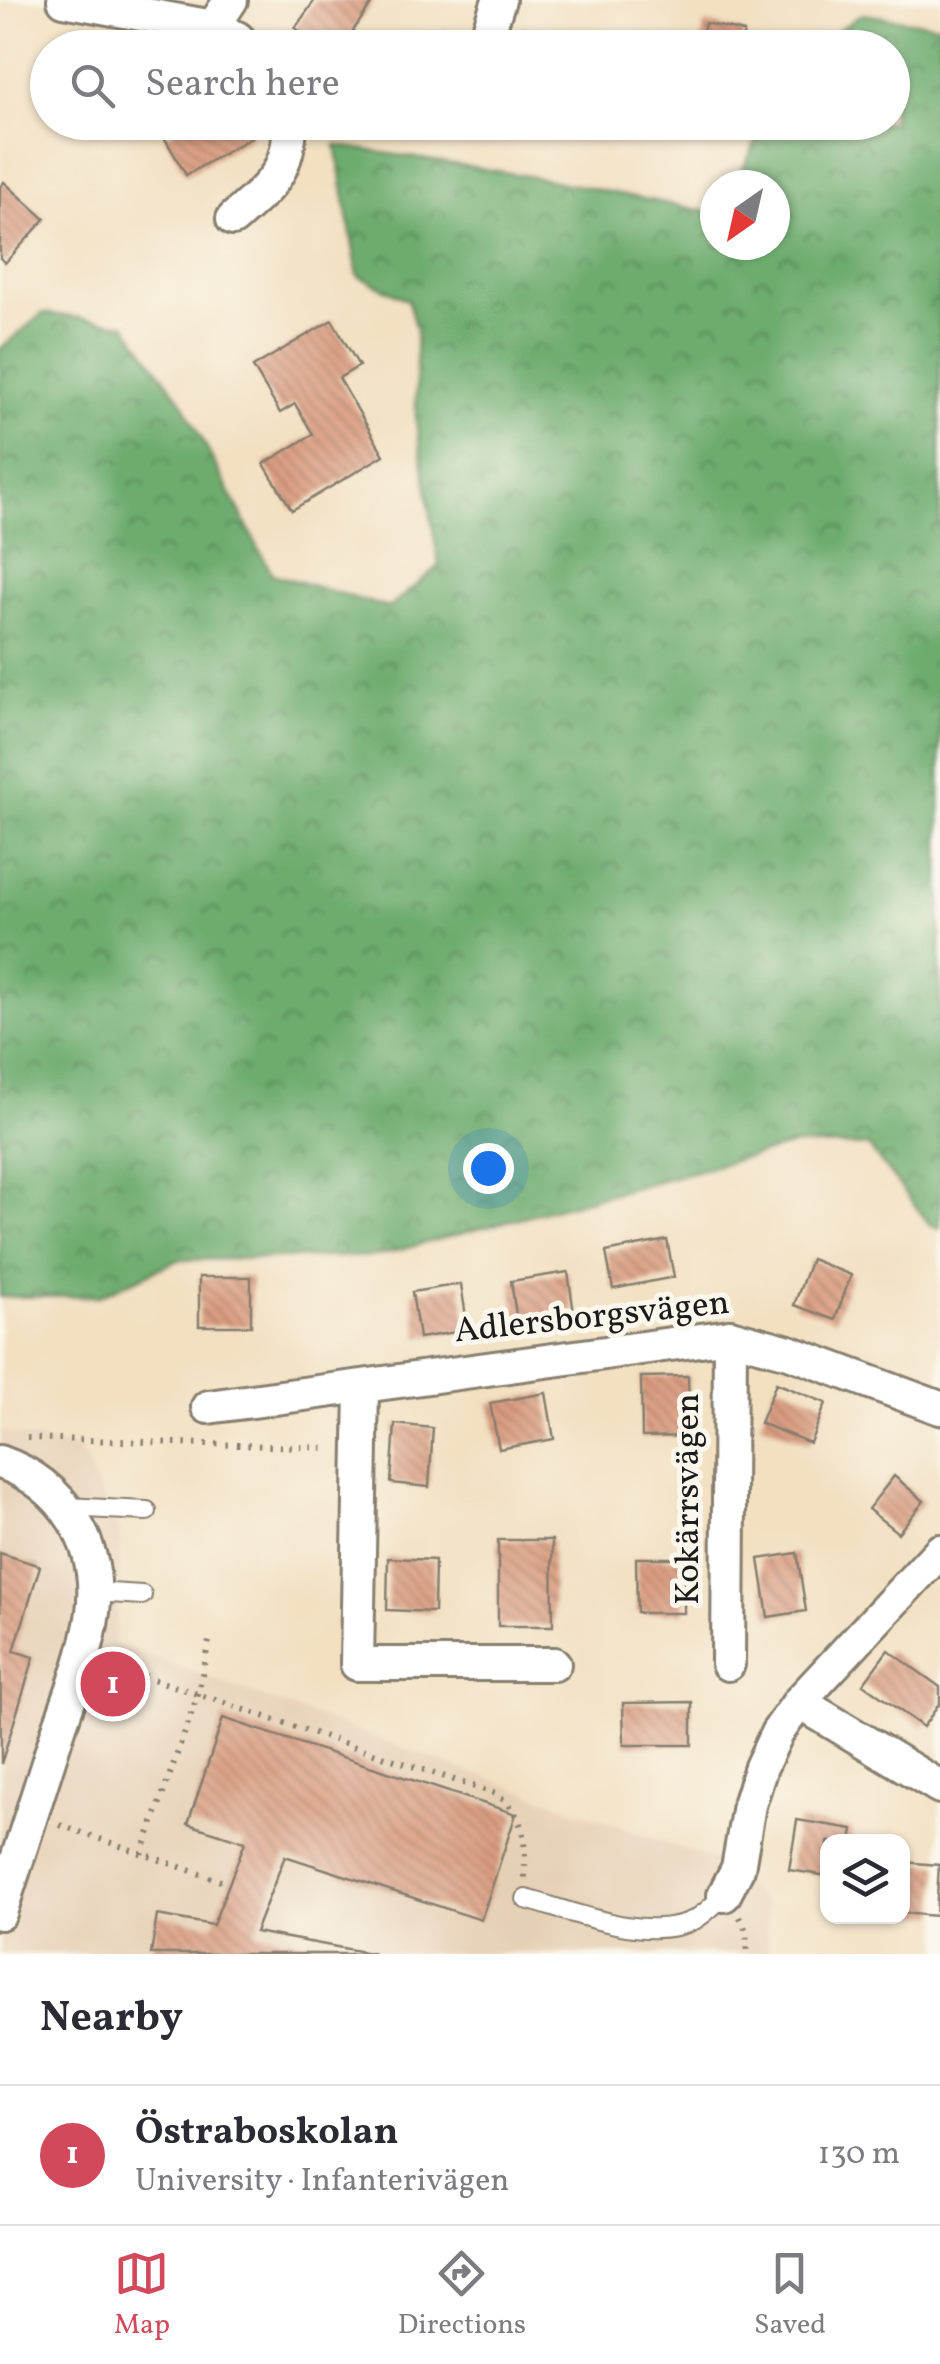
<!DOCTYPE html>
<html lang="en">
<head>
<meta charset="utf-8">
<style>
  body { margin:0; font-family:Vollkorn,serif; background:#f2f2f3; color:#2b2b33 }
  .controls { position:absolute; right:30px; bottom:30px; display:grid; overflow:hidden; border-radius:20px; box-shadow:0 2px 8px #0004 }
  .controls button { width:90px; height:90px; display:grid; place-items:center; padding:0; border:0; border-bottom:2px solid #e1e1e2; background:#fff; color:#2b2b33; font:50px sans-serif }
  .compass { position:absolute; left:700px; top:170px; width:90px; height:90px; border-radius:50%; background:#fff; box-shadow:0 2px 8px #0004; rotate:214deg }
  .you { position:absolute; left:488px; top:1168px; width:35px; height:35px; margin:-25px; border:8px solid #fff; border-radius:50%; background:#1a73e8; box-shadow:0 0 0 15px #1a73e833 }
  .badge { display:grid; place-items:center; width:65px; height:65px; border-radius:50%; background:#d1495b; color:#fff; font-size:32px; font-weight:700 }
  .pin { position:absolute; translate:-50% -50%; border:5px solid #fff; box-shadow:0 2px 10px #0006 }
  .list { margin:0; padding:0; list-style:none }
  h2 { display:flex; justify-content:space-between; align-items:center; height:130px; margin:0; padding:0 40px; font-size:42px }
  h2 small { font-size:32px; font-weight:400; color:#7c7c81 }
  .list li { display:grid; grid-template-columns:65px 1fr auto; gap:30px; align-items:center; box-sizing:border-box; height:140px; padding:0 40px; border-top:2px solid #e1e1e2 }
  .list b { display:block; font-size:38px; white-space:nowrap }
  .list p { margin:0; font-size:32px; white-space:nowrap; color:#7c7c81 }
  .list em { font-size:32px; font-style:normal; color:#7c7c81 }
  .icon { flex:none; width:55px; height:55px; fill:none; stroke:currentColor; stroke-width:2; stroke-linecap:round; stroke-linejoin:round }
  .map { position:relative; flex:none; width:940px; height:1954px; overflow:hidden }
  .search { position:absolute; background:#fff; box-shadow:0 2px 8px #0004; left:30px; right:30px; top:30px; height:110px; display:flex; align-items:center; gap:25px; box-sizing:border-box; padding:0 35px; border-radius:55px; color:#7c7c81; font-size:38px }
  .sheet { height:270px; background:#fff }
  nav { display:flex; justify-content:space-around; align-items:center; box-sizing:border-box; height:140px; border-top:2px solid #e1e1e2; background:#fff; font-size:28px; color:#7c7c81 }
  nav a { display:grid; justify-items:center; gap:5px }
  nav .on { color:#d1495b }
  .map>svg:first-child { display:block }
  .built { fill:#e6d0b5 }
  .forest { fill:url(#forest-crowns); stroke:#446445; stroke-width:2.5 }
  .building { fill:url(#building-back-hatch) }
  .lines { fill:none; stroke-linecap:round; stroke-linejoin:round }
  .service-casing { stroke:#877e6e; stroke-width:22 }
  .minor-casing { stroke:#877e6e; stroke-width:38 }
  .path { stroke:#877e6e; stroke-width:6; stroke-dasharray:2.5 8; stroke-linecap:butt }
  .service { stroke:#fff; stroke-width:18 }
  .minor { stroke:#fff; stroke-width:32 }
  .labels { text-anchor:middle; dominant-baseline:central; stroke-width:10; stroke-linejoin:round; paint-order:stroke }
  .street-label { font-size:35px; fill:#1c1c1c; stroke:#fbf7ec }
</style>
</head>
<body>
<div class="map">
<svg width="940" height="1954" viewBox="0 0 940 1954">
  <defs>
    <pattern id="forest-crowns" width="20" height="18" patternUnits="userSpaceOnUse" patternTransform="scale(2.5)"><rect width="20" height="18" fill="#6dac6e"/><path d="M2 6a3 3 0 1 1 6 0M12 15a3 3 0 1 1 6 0" fill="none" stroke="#598b5a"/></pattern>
    <pattern id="building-back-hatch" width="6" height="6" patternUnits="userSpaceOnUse" patternTransform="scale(2.5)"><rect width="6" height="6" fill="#da9d81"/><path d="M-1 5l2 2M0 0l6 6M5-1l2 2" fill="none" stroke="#b07f69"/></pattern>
  </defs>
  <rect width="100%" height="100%" fill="#fbf7ec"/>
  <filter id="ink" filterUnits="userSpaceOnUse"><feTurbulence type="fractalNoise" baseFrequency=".01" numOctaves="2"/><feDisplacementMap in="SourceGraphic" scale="20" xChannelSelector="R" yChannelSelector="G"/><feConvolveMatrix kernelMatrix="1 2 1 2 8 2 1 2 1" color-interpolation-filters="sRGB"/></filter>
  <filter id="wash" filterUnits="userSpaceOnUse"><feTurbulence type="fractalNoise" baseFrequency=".0048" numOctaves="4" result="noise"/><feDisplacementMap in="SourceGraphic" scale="40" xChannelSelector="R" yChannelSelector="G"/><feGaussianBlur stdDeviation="2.25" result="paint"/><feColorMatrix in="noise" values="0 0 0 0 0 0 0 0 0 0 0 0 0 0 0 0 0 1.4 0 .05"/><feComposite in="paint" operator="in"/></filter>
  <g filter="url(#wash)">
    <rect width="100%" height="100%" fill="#f2e0c1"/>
    <!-- built -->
    <polygon class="built" points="0,1431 80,1449 120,1534 116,1644 716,1861 765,1904 768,1954 0,1954"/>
    <!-- forest -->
    <polygon class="forest" points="862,14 940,25 940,1228 931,1226 868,1146 793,1145 377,1256 178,1260 99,1296 0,1297 0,349 43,313 125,324 183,403 272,574 389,608 439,566 416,422 416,331 408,300 358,276 336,145 534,177 715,213 715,245 775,245 775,185 735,185 765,123 892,122 892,48 814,47"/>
    <g id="blocks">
      <!-- building -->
      <g class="building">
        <polygon points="315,0 374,0 353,31 377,48 324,48 295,28"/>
        <polygon points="705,23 744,32 741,48 699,48"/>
        <polygon points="523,27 583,47 583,48 516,48"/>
        <polygon points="445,29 471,48 432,48"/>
        <polygon points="66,37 104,46 104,48 64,48"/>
        <polygon points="188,122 244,122 252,137 186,175 164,137"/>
        <polygon points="4,182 45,219 5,263 0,258 0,187"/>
        <polygon points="332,320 359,366 339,378 384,455 292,510 264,464 313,434 295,404 280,413 253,367"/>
        <polygon points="667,1240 674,1277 613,1289 606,1252"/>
        <polygon points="811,1259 851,1275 835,1320 794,1305"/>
        <polygon points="568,1272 574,1313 517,1322 511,1281"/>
        <rect x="199" y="1277" width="52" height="49"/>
        <polygon points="461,1284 468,1330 419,1338 412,1292"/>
        <polygon points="688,1376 690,1436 642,1437 641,1377"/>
        <polygon points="776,1383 826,1403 810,1443 760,1423"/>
        <polygon points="546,1393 554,1439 499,1449 490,1403"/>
        <polygon points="395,1424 433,1428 429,1487 391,1483"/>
        <polygon points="894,1476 924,1501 898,1533 868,1509"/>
        <polygon points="498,1540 552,1540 553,1626 498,1626"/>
        <polygon points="0,1553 40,1566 14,1651 34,1657 1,1764"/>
        <polygon points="797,1553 806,1611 768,1617 759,1559"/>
        <polygon points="388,1558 435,1560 434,1612 387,1610"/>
        <polygon points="636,1558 684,1558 684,1613 637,1613"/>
        <polygon points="888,1650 940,1687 940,1703 923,1727 863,1684"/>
        <polygon points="692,1702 692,1745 624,1745 623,1703"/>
        <polygon points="223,1718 516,1814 481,1920 285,1856 255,1932 375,1954 151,1954 157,1915 213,1925 245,1842 188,1824"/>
        <polygon points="797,1820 853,1829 851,1842 828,1842 828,1876 789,1870"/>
        <polygon points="902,1862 939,1865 936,1916 902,1913"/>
      </g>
    </g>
  </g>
  <g filter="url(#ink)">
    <use href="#blocks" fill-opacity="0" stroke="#877e6e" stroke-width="2.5"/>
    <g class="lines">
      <!-- service casing -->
      <g class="service-casing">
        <g id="service">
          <polyline points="65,1507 147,1511"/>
          <polyline points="94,1592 142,1595"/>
          <path d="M526,1899c48,13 121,44 168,21 11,-6 21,-16 30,-25"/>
        </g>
      </g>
      <!-- minor casing -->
      <g class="minor-casing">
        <g id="minor">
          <polyline points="64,0 213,27 237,38 247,48"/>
          <polyline points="213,27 231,0"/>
          <polyline points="483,48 499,0"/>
          <path d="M233,219c35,-32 56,-44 57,-97"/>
          <polyline points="362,1387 357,1664 554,1664"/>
          <polyline points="208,1407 730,1336 789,1352 940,1408"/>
          <path d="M0,1462c63,22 102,82 93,150 -6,45 -26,90 -39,132 -18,57 -36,113 -54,169"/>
          <polyline points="728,1664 730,1336"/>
          <polyline points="799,1702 940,1787"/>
          <polyline points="724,1895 738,1868 749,1805 761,1767 777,1733 799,1702 940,1551"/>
        </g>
      </g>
      <!-- path -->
      <g class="path">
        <polyline points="27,1438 330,1448"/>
        <path d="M114,1666l382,128c31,21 29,49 29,84"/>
        <polyline points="60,1825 229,1884"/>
        <polyline points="142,1854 198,1694 209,1641"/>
        <polyline points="740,1917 746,1931 748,1954"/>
      </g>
      <!-- service -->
      <use href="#service" class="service"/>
      <!-- minor -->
      <use href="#minor" class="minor"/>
    </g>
  </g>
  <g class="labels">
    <!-- street labels -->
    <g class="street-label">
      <text transform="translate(592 1318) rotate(-6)">Adlersborgsvägen</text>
      <text transform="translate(689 1499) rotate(-90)">Kokärrsvägen</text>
    </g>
  </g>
</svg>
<div class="controls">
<button><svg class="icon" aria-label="layers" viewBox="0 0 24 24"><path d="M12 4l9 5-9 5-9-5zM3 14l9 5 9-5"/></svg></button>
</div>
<svg class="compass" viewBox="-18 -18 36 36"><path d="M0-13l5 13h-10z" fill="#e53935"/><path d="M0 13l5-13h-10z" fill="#7c7c81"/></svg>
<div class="you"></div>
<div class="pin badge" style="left:113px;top:1684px">1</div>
<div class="search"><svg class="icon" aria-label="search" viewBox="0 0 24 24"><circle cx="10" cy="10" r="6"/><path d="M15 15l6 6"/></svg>Search here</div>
</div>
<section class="sheet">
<h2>Nearby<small></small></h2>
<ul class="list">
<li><span class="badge">1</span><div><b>Östraboskolan</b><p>University · Infanterivägen</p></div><em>130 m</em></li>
</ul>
</section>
<nav>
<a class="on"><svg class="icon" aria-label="map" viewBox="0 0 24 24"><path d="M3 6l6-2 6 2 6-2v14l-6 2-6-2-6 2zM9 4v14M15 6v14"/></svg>Map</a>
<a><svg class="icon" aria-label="directions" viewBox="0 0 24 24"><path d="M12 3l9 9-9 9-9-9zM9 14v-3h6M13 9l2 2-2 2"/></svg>Directions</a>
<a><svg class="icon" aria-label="saved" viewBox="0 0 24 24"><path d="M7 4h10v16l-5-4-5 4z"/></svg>Saved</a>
</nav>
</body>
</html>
